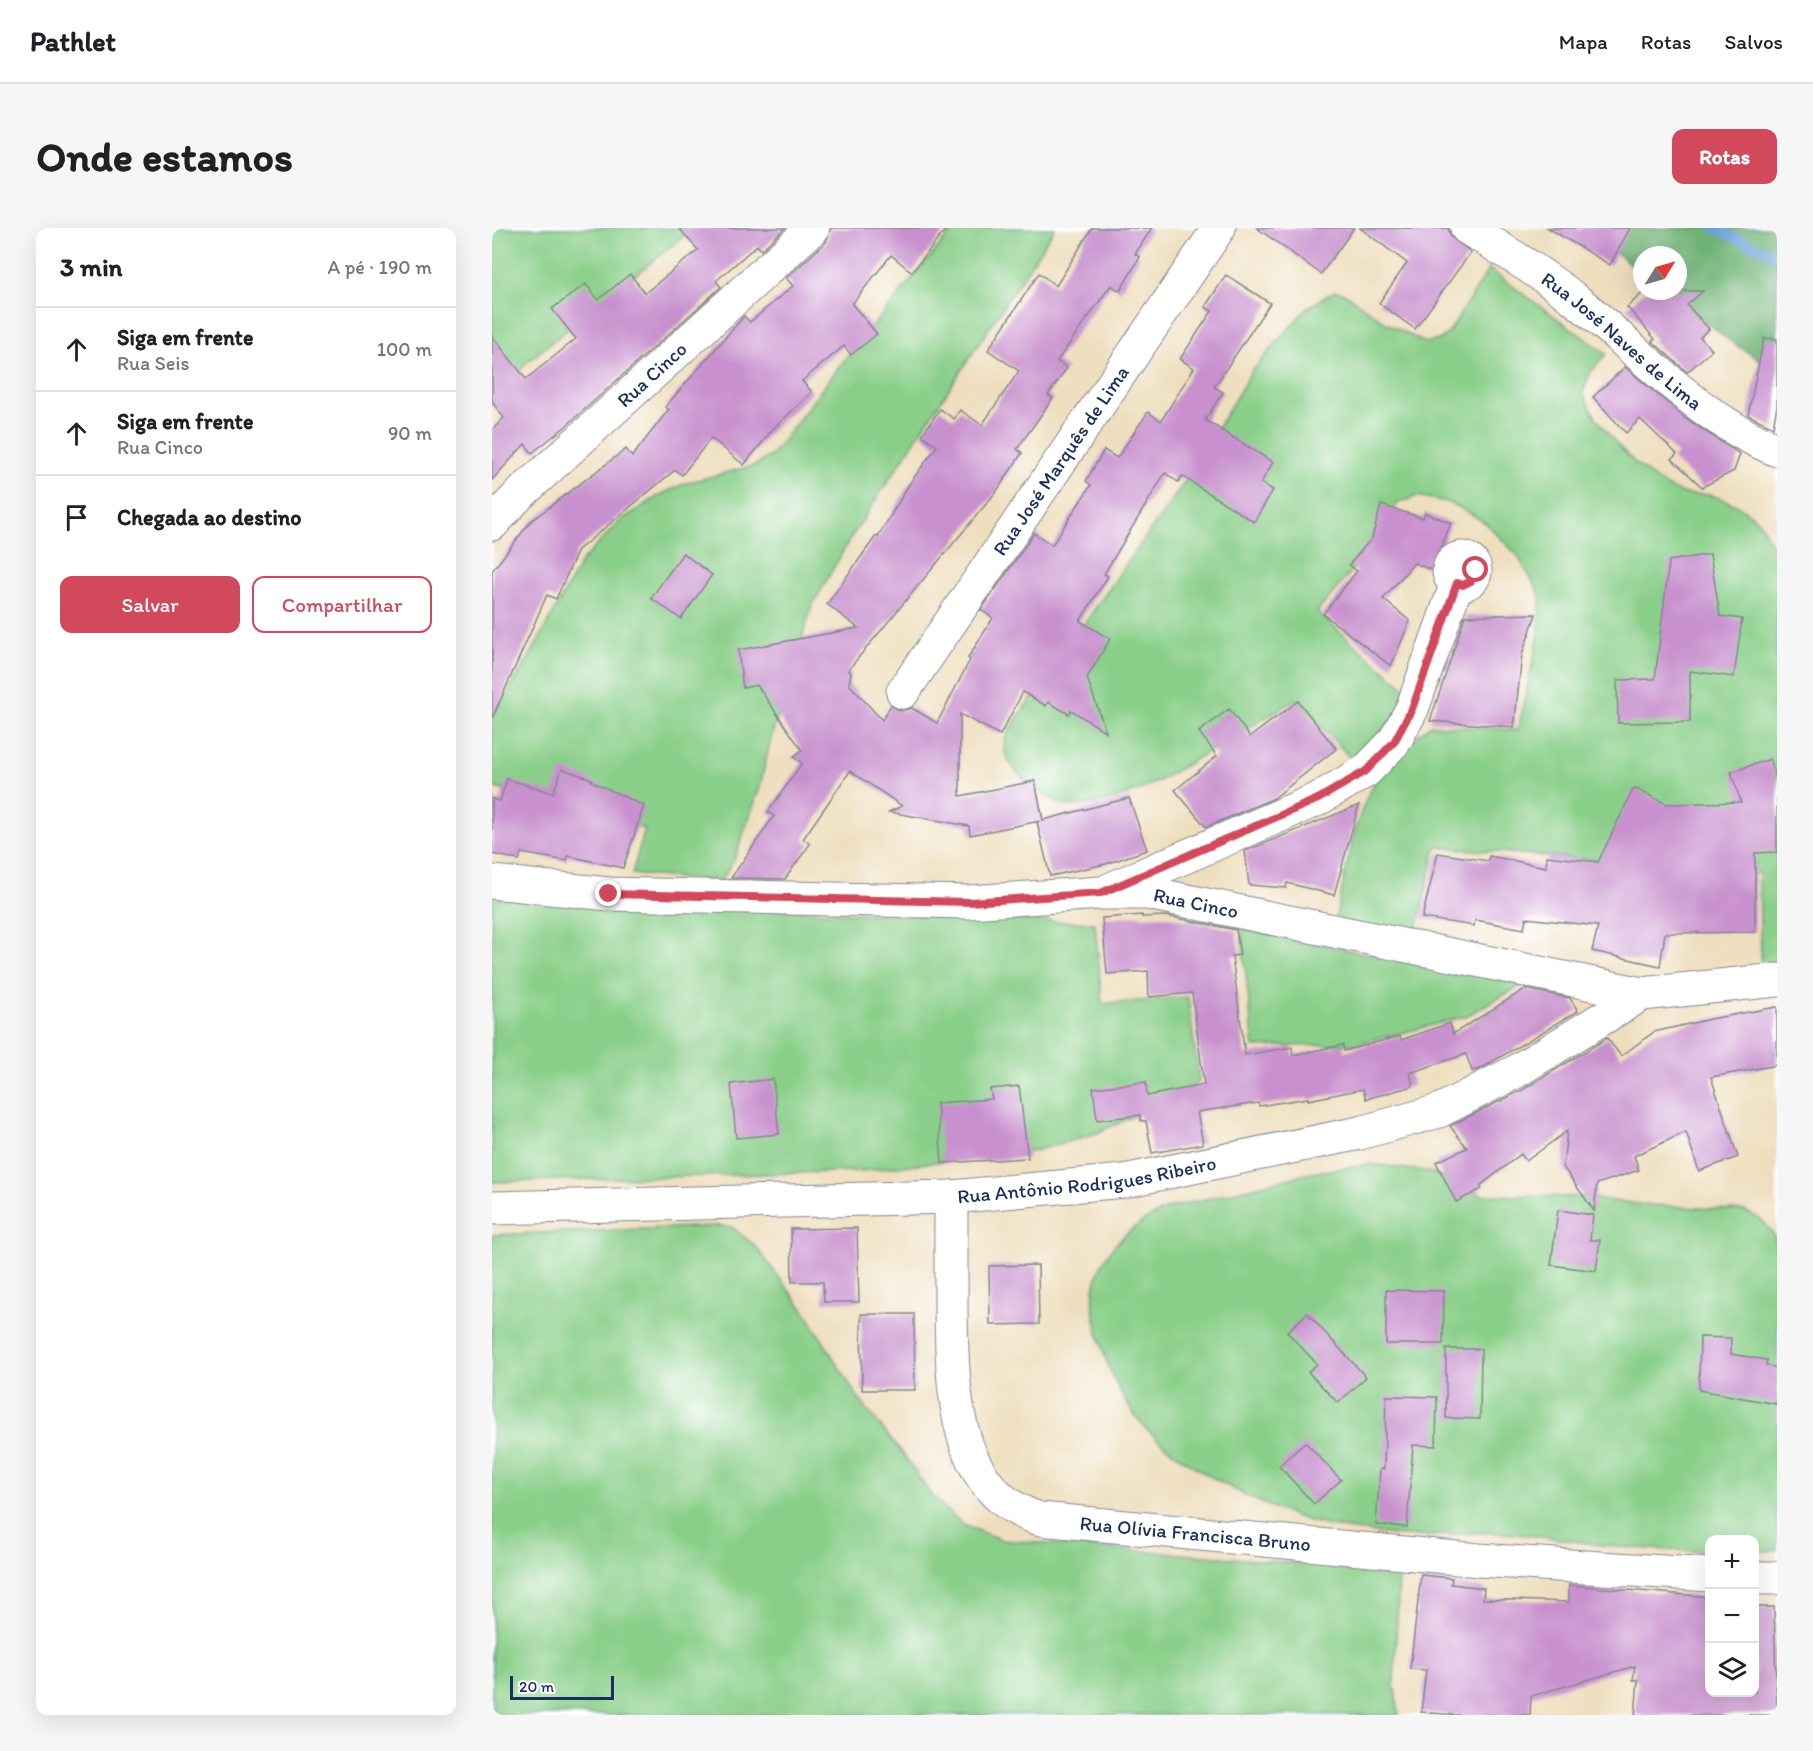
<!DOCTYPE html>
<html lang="pt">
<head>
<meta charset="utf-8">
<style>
  body { margin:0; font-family:Itim,sans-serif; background:#f6f6f6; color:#202124 }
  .controls { position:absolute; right:18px; bottom:18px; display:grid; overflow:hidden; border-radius:12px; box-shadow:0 6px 24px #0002 }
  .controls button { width:54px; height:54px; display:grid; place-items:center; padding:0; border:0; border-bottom:2px solid #e0e0e0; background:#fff; color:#202124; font:30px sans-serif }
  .compass { position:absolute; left:1141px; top:18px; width:54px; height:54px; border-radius:50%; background:#fff; box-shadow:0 6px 24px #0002; rotate:53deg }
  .scale { position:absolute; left:18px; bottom:15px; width:104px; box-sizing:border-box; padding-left:6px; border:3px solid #1b2f5e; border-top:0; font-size:16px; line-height:21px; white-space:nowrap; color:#1b2f5e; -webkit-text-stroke:4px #fff; paint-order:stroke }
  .stop { position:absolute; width:18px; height:18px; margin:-14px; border:4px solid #d1495b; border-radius:50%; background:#fff }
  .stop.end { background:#d1495b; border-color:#fff; box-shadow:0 2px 6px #0008 }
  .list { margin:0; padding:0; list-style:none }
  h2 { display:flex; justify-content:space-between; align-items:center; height:78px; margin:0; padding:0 24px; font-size:26px }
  h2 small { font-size:20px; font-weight:400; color:#757577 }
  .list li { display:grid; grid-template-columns:39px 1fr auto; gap:18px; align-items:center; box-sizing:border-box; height:84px; padding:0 24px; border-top:2px solid #e0e0e0 }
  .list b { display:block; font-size:22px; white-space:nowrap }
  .list p { margin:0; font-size:20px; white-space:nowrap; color:#757577 }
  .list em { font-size:20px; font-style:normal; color:#757577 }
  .actions { display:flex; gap:12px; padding:18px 24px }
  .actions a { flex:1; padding:14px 0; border:2px solid #d1495b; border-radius:12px; text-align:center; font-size:21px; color:#d1495b }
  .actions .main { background:#d1495b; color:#fff }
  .icon { flex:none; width:33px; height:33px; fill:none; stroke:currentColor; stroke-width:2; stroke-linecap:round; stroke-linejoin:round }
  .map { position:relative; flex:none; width:1285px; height:1487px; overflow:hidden; border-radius:12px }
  header { display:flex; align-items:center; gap:36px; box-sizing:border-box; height:84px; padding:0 30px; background:#fff; border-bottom:2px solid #e0e0e0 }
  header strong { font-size:28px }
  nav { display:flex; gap:33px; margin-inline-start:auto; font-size:21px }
  .intro { display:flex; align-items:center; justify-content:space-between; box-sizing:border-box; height:144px; padding:0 36px }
  h1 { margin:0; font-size:42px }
  .button { padding:15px 27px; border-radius:12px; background:#d1495b; color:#fff; font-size:21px; font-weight:700 }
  main { display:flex; gap:36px; padding:0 36px }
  aside { flex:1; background:#fff; border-radius:12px; box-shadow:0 6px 24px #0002 }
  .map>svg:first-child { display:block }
  .green { fill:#8acf89; stroke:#527f74; stroke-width:1.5 }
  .forest { fill:#6fb275; stroke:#45706a; stroke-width:1.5 }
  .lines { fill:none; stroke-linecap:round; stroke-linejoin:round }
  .stream { stroke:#6da0d8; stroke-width:10 }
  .building { fill:#c890ce }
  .minor-casing { stroke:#84868e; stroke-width:35 }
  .minor { stroke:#fff; stroke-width:33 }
  .route { stroke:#d1495b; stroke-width:8 }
  .labels { text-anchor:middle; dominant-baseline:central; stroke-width:5; stroke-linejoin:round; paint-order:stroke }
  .street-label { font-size:20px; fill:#1b2f5e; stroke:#fff }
</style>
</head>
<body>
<header>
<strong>Pathlet</strong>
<nav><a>Mapa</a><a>Rotas</a><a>Salvos</a></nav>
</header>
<div class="intro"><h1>Onde estamos</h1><a class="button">Rotas</a></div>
<main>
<aside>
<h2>3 min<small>A pé · 190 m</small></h2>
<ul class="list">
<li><svg class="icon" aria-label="ahead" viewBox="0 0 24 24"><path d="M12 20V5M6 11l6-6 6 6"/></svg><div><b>Siga em frente</b><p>Rua Seis</p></div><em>100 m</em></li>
<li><svg class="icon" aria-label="ahead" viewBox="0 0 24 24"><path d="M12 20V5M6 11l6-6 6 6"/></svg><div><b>Siga em frente</b><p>Rua Cinco</p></div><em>90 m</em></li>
<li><svg class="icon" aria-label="arrive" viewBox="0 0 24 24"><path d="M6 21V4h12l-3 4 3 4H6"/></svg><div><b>Chegada ao destino</b></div></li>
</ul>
<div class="actions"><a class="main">Salvar</a><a>Compartilhar</a></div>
</aside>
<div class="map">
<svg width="1285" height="1487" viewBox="0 0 1285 1487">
  <rect width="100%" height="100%" fill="#fff"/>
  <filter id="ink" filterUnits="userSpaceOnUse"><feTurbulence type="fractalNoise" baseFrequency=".0167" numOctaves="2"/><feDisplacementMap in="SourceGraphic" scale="12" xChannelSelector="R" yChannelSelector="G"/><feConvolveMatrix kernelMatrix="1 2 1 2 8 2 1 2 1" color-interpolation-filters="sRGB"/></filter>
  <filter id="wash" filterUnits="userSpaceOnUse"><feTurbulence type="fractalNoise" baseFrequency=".008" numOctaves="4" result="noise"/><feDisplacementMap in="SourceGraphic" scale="24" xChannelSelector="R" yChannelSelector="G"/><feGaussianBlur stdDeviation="1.35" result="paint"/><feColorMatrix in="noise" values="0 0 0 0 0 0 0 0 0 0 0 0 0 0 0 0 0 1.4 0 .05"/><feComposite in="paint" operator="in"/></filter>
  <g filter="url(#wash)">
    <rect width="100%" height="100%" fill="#eedebd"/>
    <!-- green -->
    <g class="green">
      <polygon points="0,0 202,0 35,134 0,178"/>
      <polygon points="462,0 563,0 358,311 320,378 279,510 267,562 242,632 229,653 140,646 153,601 0,559 0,489 38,428 89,334 128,293 168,267 194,255 264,237 280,227 347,139"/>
      <path d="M997,41l117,85 -16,19 -7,20c15,36 64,91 103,101 8,1 16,0 23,1 17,4 37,14 49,26 9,10 12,25 19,37v404l-16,1 -2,-90 -323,-26 -21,91 -80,-17c9,-38 17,-92 33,-126 13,-27 39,-51 62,-70l88,5 21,-95 1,-41 -23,-39 -30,-31 -19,-12 -21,-10 -29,-6 -20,7 -48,70 -33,39 89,77 -11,28 -42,44 -56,-62 -140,83c-25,12 -55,23 -84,24 -22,1 -68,-36 -69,-59 0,-13 10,-23 16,-33l169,-238 62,-104 55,-63 28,-18 10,2 42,30 39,20 14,-3 10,-8z"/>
      <polygon points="0,670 603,695 610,776 696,769 707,854 689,866 605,905 546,922 369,943 0,954"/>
      <polygon points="749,701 1032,756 974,788 914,804 862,816 762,819"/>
      <path d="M879,936l59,8 52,23 100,2 57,7 106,7 17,9 10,12 5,13v305l-22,2 -1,-12h-44l-1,12c-36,-2 -72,-3 -108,-7 -33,-4 -66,-11 -99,-12 -36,-2 -74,6 -109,2 -29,-4 -63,-7 -90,-16 -50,-17 -123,-54 -159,-93 -25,-27 -42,-71 -49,-107 -10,-54 27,-91 74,-111l141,-35z"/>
      <polygon points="227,998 240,999 264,1019 312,1082 366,1170 411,1226 439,1267 471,1297 510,1312 829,1337 907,1347 902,1456 907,1487 0,1487 0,1007"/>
    </g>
    <!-- forest -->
    <polygon class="forest" points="1092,0 1285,0 1285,142 1242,116 1174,63 1186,63 1186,27 1150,27 1150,45"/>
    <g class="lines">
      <!-- stream -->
      <polyline class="stream" points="1222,0 1285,28"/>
    </g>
    <g id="blocks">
      <!-- building -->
      <g class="building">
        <polygon points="187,0 293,0 269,22 265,17 224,53 229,59 73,199 40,225 33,216 0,252 0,202 12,190 0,174 0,108 34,151 84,111 60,81 94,56 106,72 138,46 153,65 206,22"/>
        <polygon points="339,0 455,0 420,44 399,27 360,76 385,106 359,127 352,118 310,153 320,164 281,201 252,237 219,210 190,247 183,242 86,322 64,371 55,367 0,491 0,343 39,293 134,221 140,229 177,181 173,179 252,88 258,94 301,58 294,50 334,14"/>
        <polygon points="600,0 660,0 643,26 648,29 628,63 619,57 565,133 575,140 556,167 561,170 525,221 530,225 504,264 356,442 359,444 357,456 390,492 399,477 409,483 420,480 445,495 478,432 476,430 501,390 489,382 542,305 560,317 599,257 594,253 612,222 625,230 656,184 669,193 702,140 688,131 720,83 713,79 734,47 778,75 722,159 731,164 713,192 781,234 769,255 781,262 762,294 690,248 686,254 673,245 612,346 616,348 588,393 618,411 595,450 614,504 579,482 577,486 556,474 554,478 531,464 508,507 468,486 468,568 543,553 551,592 637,570 655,622 614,636 558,648 545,594 548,593 478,607 477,598 397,584 410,578 358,543 311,611 318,616 293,651 239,650 282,588 276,584 310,535 301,529 310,522 265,457 251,460 246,422 366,400 335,376 384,308 386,309 416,258 445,218 430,207 448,181 462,191 468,182 490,197 527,143 496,122 547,45 564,58"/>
        <polygon points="765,0 862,0 829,46"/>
        <polygon points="868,0 956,0 959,9 979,24 923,101 887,75 915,35"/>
        <polygon points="1056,0 1138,0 1118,37"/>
        <polygon points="1153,63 1211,63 1195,77 1217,101 1208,109 1220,122 1195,144 1160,113 1163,111 1135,79"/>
        <polygon points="1272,110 1285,111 1285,178 1281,199 1256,187"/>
        <polygon points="1133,139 1194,191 1248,226 1242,243 1210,259 1180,231 1185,226 1148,191 1134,205 1101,169"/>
        <polygon points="889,277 931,290 933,285 959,295 940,342 922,335 891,371 918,393 899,438 831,386 865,343 857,337 880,310"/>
        <polygon points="191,325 220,347 189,391 159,370"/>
        <polygon points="1218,326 1228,388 1250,391 1242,449 1198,443 1198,494 1126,495 1125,452 1163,451 1177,333"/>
        <polygon points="1044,386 1030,427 1022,499 938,493 973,388"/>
        <polygon points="806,473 844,521 782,570 714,599 683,562 725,528 707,504 737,481 758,509"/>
        <polygon points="1278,531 1285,553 1285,624 1263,625 1263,704 1173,705 1168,738 1100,723 1106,698 1034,690 1032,701 983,692 982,698 930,690 946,625 996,633 997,628 1054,639 1055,628 1106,634 1142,560 1175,576 1249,574 1239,544"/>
        <polygon points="70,541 100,551 99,553 152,578 131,640 76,628 75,633 29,625 27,632 0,626 0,571 8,573 15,551 61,565"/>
        <polygon points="867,577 842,667 795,655 794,660 757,657 753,623"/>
        <polygon points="650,687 650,689 674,688 744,702 748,727 740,728 753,827 800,819 801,827 851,817 852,823 908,808 909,812 958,795 961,806 1033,761 1078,770 1086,783 988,841 980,843 974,826 918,845 921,858 874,871 871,861 816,872 816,870 767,878 766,875 705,884 711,916 660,925 654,893 649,893 648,887 605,892 601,860 654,854 655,868 712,857 700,765 657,769 656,743 615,746 610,690"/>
        <polygon points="1285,779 1285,837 1219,849 1246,929 1207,943 1194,904 1142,928 1147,942 1105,956 1102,983 1071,939 1075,903 1034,933 1029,926 988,958 990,961 964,974 944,934 975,920 958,898 1032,861 1115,810 1129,828 1162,804 1218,791"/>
        <polygon points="281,851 287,906 244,910 239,856"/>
        <polygon points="527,858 536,930 450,935 445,875 500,871 498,861"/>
        <polygon points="1066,982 1101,987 1098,1012 1108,1012 1104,1043 1059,1037"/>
        <polygon points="365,1000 367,1074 332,1074 331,1054 300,1054 299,1001"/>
        <polygon points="546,1037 547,1096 498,1097 497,1038"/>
        <polygon points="894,1062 952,1063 951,1116 894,1116"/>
        <polygon points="815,1085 874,1149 846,1175 816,1144 825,1136 795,1104"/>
        <polygon points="369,1086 422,1086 423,1162 370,1162"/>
        <polygon points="1208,1109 1239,1110 1239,1126 1275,1132 1274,1137 1285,1140 1285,1176 1207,1162"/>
        <polygon points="954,1121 989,1121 988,1191 954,1190"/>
        <polygon points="894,1168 945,1169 944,1218 921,1217 915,1299 884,1297 888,1241 892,1241"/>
        <polygon points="813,1214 849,1252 822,1276 787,1238"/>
        <polygon points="929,1347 960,1350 959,1356 992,1360 991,1371 1077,1374 1077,1357 1218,1369 1218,1464 1263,1464 1263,1379 1282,1379 1285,1487 1143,1487 1146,1452 1141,1452 1143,1438 1039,1468 1038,1487 963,1487 929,1484 934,1442 918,1441"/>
      </g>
    </g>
  </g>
  <g filter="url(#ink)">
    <use href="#blocks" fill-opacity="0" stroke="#84868e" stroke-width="1.5"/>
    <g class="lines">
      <!-- minor casing -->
      <g class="minor-casing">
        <g id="minor">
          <path id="s1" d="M975,0c39,24 78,47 114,76 63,52 119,115 196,146"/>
          <path id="s2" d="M0,296l26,-28 295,-268"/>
          <circle cx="970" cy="343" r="13"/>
          <path id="s3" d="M411,464l316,-464"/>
          <path id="s4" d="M0,654l117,12 360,8 132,-9h47l494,101 135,-14"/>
          <polyline points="619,661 826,571 874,543 902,514 920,481 965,355"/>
          <path id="s5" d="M459,969c0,35 0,70 0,106 1,77 -1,190 89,216l439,41 231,15"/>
          <path id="s6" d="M0,980l459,-11 173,-16 236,-48 79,-22 76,-39 127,-78"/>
          <polyline points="1262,1350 1285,1350"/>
        </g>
      </g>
      <!-- minor -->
      <use href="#minor" class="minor"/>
    </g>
  </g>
  <g class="lines" filter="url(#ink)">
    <!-- route -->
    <polyline class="route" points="117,666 477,674 609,665 826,571 874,543 902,514 920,481 965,355 971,357 979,353 984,342"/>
  </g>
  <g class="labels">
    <!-- street labels -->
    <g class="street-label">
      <text stroke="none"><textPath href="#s1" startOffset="192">Rua José Naves de Lima</textPath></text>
      <text stroke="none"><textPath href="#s2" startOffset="219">Rua Cinco</textPath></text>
      <text stroke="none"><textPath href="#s3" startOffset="280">Rua José Marquês de Lima</textPath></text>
      <text stroke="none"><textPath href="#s4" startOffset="706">Rua Cinco</textPath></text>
      <text stroke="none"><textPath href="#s6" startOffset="596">Rua Antônio Rodrigues Ribeiro</textPath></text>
      <text stroke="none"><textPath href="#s5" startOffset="514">Rua Olívia Francisca Bruno</textPath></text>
    </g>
  </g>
</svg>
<div class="controls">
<button>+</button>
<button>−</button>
<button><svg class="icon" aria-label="layers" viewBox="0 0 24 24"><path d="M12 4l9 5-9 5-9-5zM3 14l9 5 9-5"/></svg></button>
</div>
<svg class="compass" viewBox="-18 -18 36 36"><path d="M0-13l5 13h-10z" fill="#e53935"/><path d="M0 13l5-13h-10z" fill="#757577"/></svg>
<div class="scale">20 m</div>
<div class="stop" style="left:984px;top:342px"></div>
<div class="stop end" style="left:117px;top:666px"></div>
</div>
</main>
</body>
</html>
